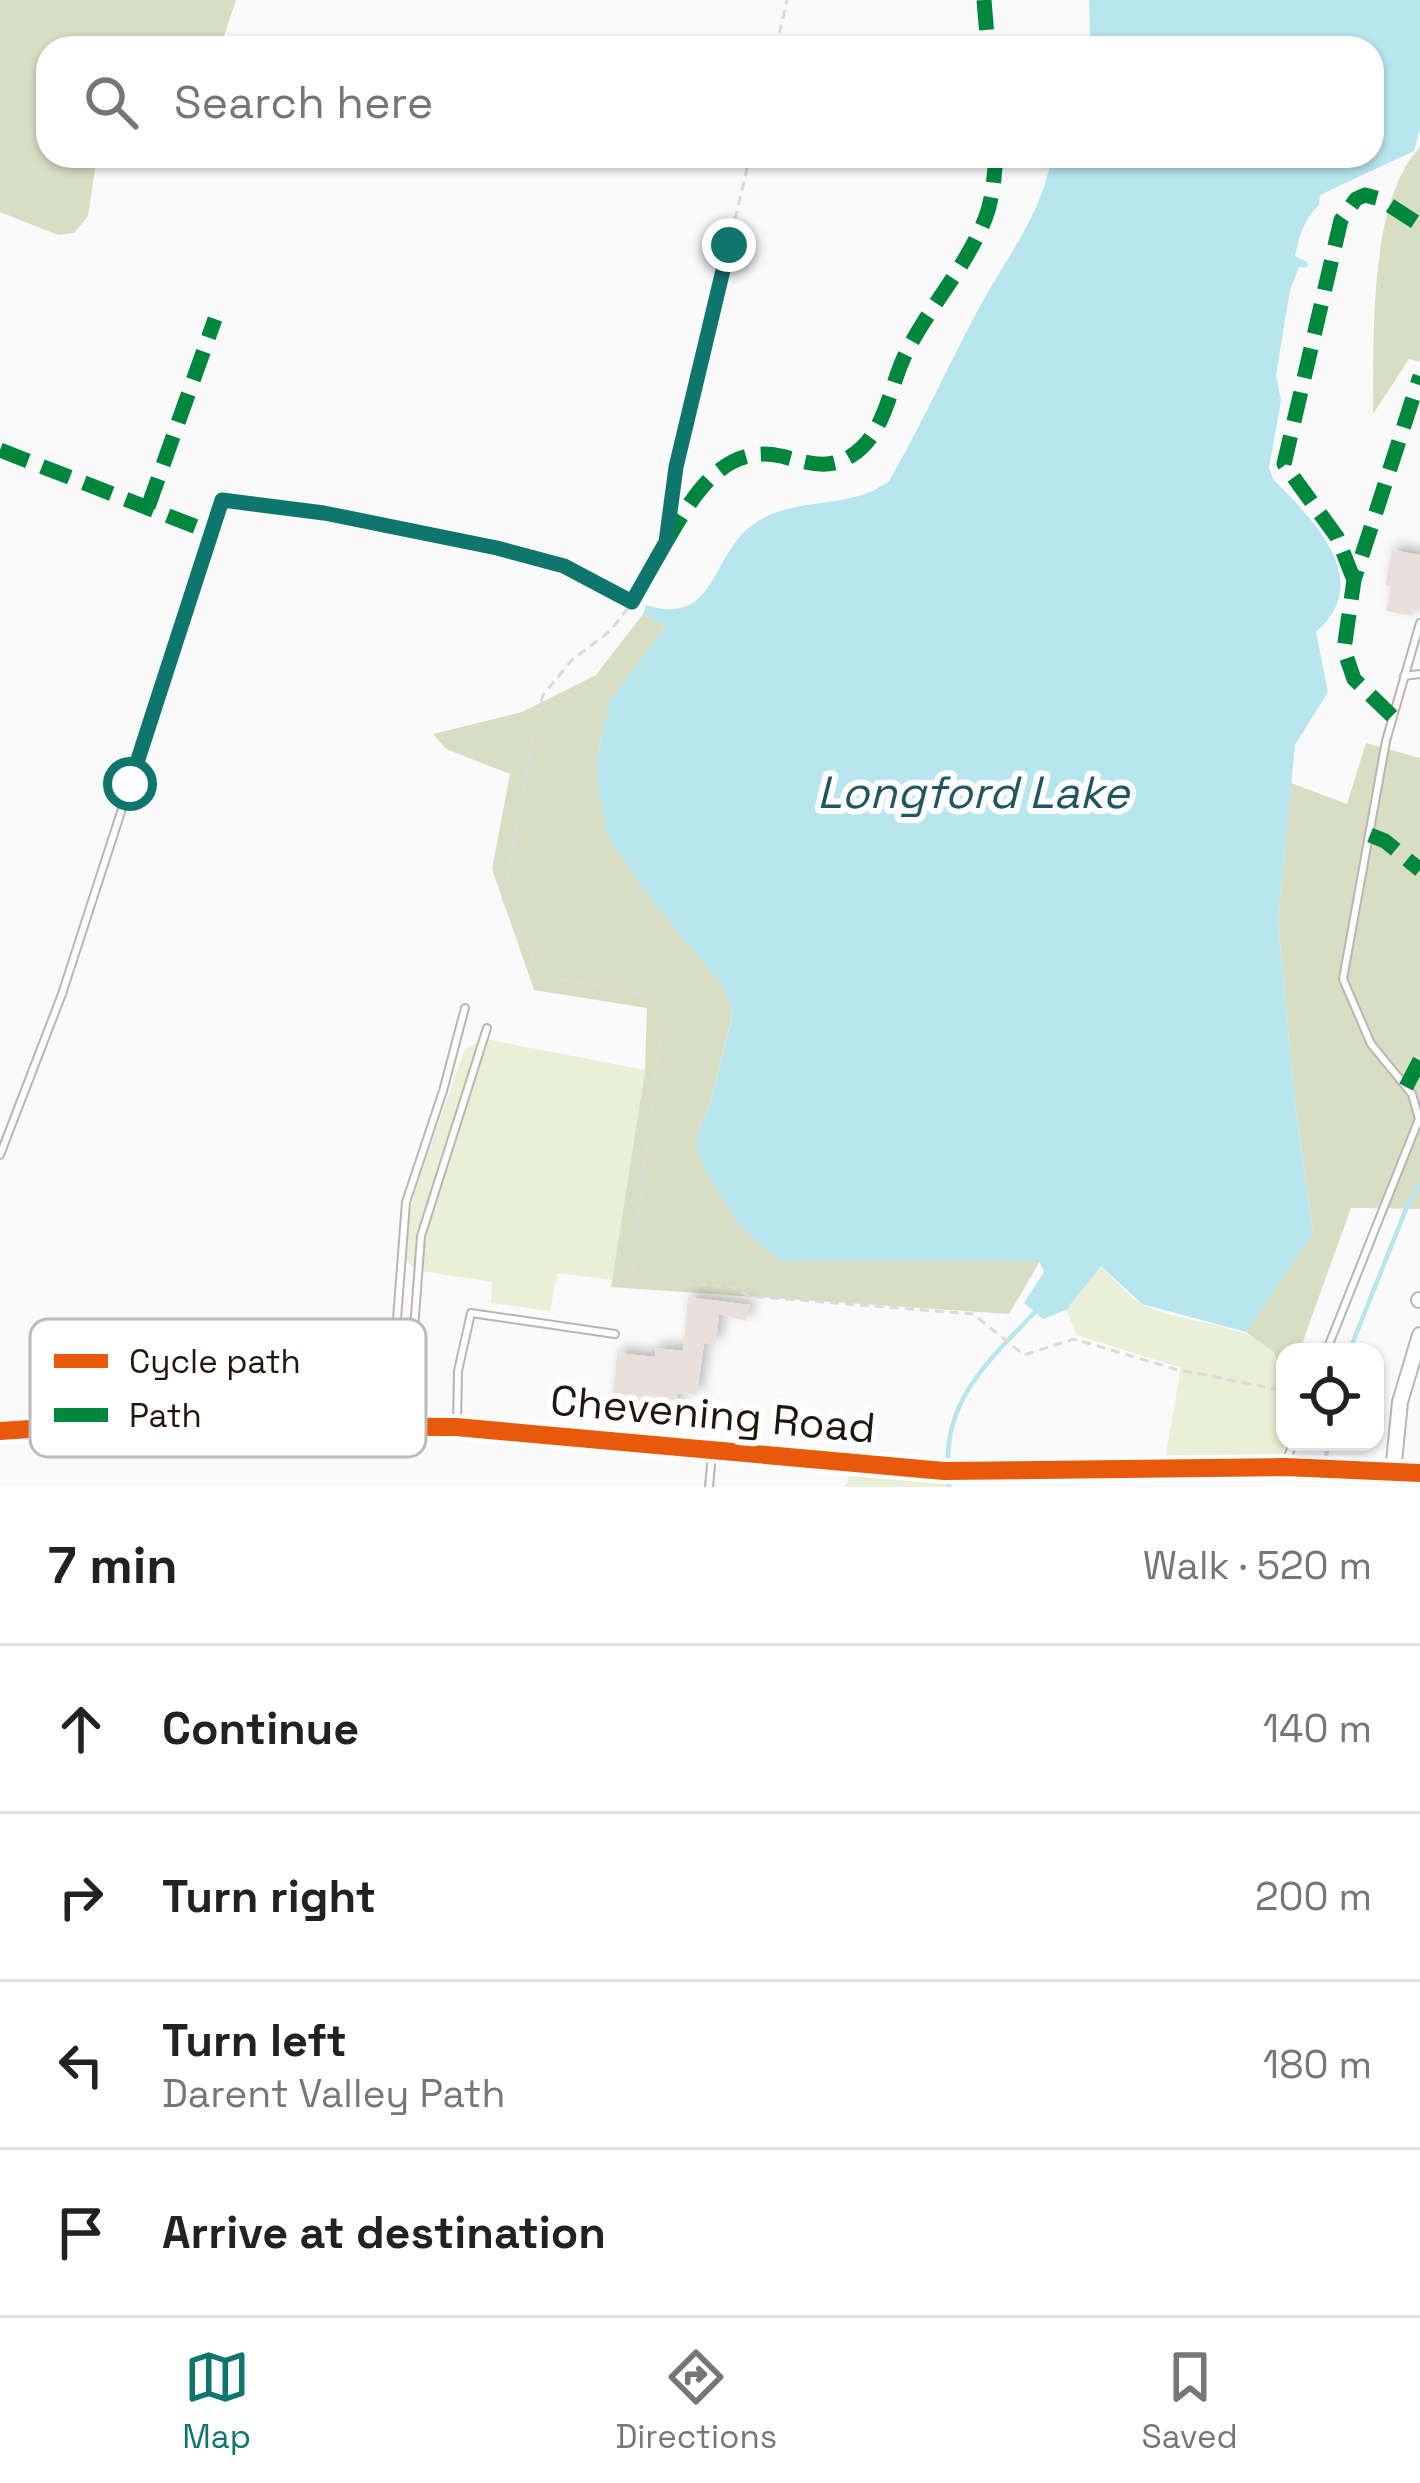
<!DOCTYPE html>
<html lang="en">
<head>
<meta charset="utf-8">
<style>
  body { margin:0; font-family:"Space Grotesk",sans-serif; background:#f2f2f2; color:#222 }
  .controls { position:absolute; right:36px; bottom:36px; display:grid; overflow:hidden; border-radius:24px; box-shadow:0 3px 9px #0004 }
  .controls button { width:108px; height:108px; display:grid; place-items:center; padding:0; border:0; border-bottom:3px solid #e0e0e0; background:#fff; color:#222; font:60px sans-serif }
  .stop { position:absolute; width:36px; height:36px; margin:-27px; border:9px solid #0f766e; border-radius:50%; background:#fff }
  .stop.end { background:#0f766e; border-color:#fff; box-shadow:0 3px 12px #0008 }
  .list { margin:0; padding:0; list-style:none }
  h2 { display:flex; justify-content:space-between; align-items:center; height:156px; margin:0; padding:0 48px; font-size:51px }
  h2 small { font-size:39px; font-weight:400; color:#767676 }
  .list li { display:grid; grid-template-columns:78px 1fr auto; gap:36px; align-items:center; box-sizing:border-box; height:168px; padding:0 48px; border-top:3px solid #e0e0e0 }
  .list b { display:block; font-size:45px; white-space:nowrap }
  .list p { margin:0; font-size:39px; white-space:nowrap; color:#767676 }
  .list em { font-size:39px; font-style:normal; color:#767676 }
  .icon { flex:none; width:66px; height:66px; fill:none; stroke:currentColor; stroke-width:2; stroke-linecap:round; stroke-linejoin:round }
  .map { position:relative; flex:none; width:1420px; height:1487px; overflow:hidden }
  .search { position:absolute; background:#fff; box-shadow:0 3px 9px #0004; left:36px; right:36px; top:36px; height:132px; display:flex; align-items:center; gap:30px; box-sizing:border-box; padding:0 42px; border-radius:36px; color:#767676; font-size:45px }
  .sheet { height:828px; background:#fff }
  nav { display:flex; justify-content:space-around; align-items:center; box-sizing:border-box; height:168px; border-top:3px solid #e0e0e0; background:#fff; font-size:33px; color:#767676 }
  nav a { display:grid; justify-items:center; gap:6px }
  nav .on { color:#0f766e }
  .map>svg:first-child { display:block }
  .green { fill:#eaefd8 }
  .forest { fill:#d8dec4 }
  .water { fill:#b8e6ee }
  .lines { fill:none; stroke-linecap:round; stroke-linejoin:round }
  .stream { stroke:#b8e6ee; stroke-width:4.5 }
  .building { fill:#e9dfdb; filter:url(#shadow) }
  .lane-casing { stroke:#bbb5b2; stroke-width:10 }
  .street-casing { stroke:#bbb5b2; stroke-width:18 }
  .path { stroke:#dbdbdb; stroke-width:3; stroke-dasharray:9 6; stroke-linecap:butt }
  .lane { stroke:#fefefe; stroke-width:6 }
  .street { stroke:#fefefe; stroke-width:14 }
  .quiet { stroke:#00873e; stroke-width:15; stroke-dasharray:30 15; stroke-linecap:butt }
  .cycleway-casing { stroke:#fff; stroke-width:26 }
  .cycleway { stroke:#e8590c; stroke-width:18 }
  .route { stroke:#0f766e; stroke-width:15 }
  .labels { text-anchor:middle; dominant-baseline:central; stroke-width:12; stroke-linejoin:round; paint-order:stroke }
  .street-label { font-size:42px; fill:#22150e; stroke:#fff }
  .water-label { font-size:45px; font-style:italic; fill:#1f565f; stroke:#fff }
  .key { fill:#fff; stroke:#bdb9b7; stroke-width:3 }
  .key-label { font-size:33px; fill:#22150e }
</style>
</head>
<body>
<div class="map">
<svg width="1420" height="1487" viewBox="0 0 1420 1487">
  <defs>
    <filter id="shadow"><feDropShadow dx="5.5" dy="-5.5" stdDeviation="6" flood-color="#0004"/></filter>
  </defs>
  <rect width="100%" height="100%" fill="#fafafa"/>
  <!-- green -->
  <g class="green">
    <polygon points="485,1039 645,1070 612,1280 557,1273 550,1311 491,1303 492,1282 415,1270 400,1254 416,1186 465,1049"/>
    <path d="M1100,1266c13,11 27,30 42,38 54,29 172,12 134,111l9,4 1,23 -5,15 -117,8 17,-97 -104,-33 -11,-25z"/>
    <polygon points="851,1470 948,1478 947,1487 845,1487"/>
  </g>
  <!-- forest -->
  <g class="forest">
    <polygon points="0,0 236,0 220,48 48,48 48,156 97,156 88,216 74,233 58,235 0,212"/>
    <path d="M1420,147v215l-11,-3 -36,55c1,-73 -5,-213 47,-267z"/>
    <polygon points="643,614 666,627 611,700 597,755 607,835 643,889 725,989 733,1013 710,1105 699,1128 739,1225 779,1261 1040,1261 1009,1314 611,1287 645,1070 647,1008 534,990 492,869 510,774 446,749 433,734 522,712 596,675"/>
    <polygon points="1366,743 1420,758 1420,1209 1351,1208 1299,1352 1285,1352 1285,1384 1274,1352 1246,1332 1313,1233 1295,1104 1278,921 1291,783 1347,804"/>
  </g>
  <!-- water -->
  <path class="water" d="M1089,0h331v129l-6,22 -94,44 -1,10c-15,14 -20,31 -24,51l12,6 1,5h-9l-9,23 -14,85 5,26 -12,67 4,11c39,40 103,101 43,153l12,60 -33,53 -17,176 17,183 18,129 -67,99 -104,-28 -41,-38 -35,44 -23,9 -19,-16 20,-31 -5,-11h-260l-40,-36 -35,-57 -7,-23 2,-17 11,-23 23,-91 -8,-25 -82,-100 -36,-54 -8,-41 -2,-39 14,-56 55,-72 -23,-13 3,-9c69,22 64,-47 105,-79 41,-32 98,-14 138,-45 33,-57 60,-117 91,-175 28,-51 61,-90 72,-150h320v-108h-288l6,-13z"/>
  <g class="lines">
    <!-- stream -->
    <g class="stream">
      <polyline points="1349,1352 1408,1204 1420,1183"/>
      <path d="M948,1460c-1,-65 47,-105 87,-148"/>
      <polyline points="1325,1464 1328,1442"/>
      <polyline points="949,1483 949,1487"/>
    </g>
  </g>
  <!-- building -->
  <g class="building">
    <polygon points="1392,550 1420,555 1420,608 1414,607 1412,616 1386,611 1391,587 1385,585"/>
    <polygon points="688,1297 750,1305 746,1321 719,1314 716,1344 704,1343 697,1395 678,1393 675,1412 612,1404 617,1353 655,1357 656,1348 683,1351"/>
  </g>
  <g class="lines">
    <!-- lane casing -->
    <g class="lane-casing">
      <g id="lane">
        <polyline points="1404,676 1420,674"/>
        <polyline points="0,1155 62,994 222,500 324,513 497,547 564,566 632,601"/>
        <polyline points="1326,1352 1419,1119 1412,1094 1371,1044 1343,979 1386,741 1420,623"/>
        <polyline points="389,1423 406,1202 443,1091 465,1008"/>
        <polyline points="407,1423 421,1236 487,1028"/>
        <polyline points="457,1423 458,1371 471,1313 615,1334"/>
        <polyline points="1286,1463 1293,1442"/>
        <polyline points="709,1487 712,1454"/>
      </g>
    </g>
    <!-- street casing -->
    <g class="street-casing">
      <g id="street">
        <polyline points="1419,1300 1420,1300"/>
        <polyline points="0,1431 89,1425 456,1427 944,1471 1285,1467 1420,1473"/>
        <polyline points="1393,1472 1400,1402 1420,1335"/>
      </g>
    </g>
    <!-- path -->
    <g class="path">
      <polyline points="776,48 787,0"/>
      <polyline points="636,594 666,542 676,467 750,156"/>
      <polyline points="628,608 610,631 572,660 543,695 539,709 503,899 541,975 665,999 632,1268 640,1280 733,1287 749,1296 973,1314 1024,1355 1074,1339 1175,1369 1285,1391"/>
    </g>
    <!-- lane -->
    <use href="#lane" class="lane"/>
    <!-- street -->
    <use href="#street" class="street"/>
    <!-- quiet -->
    <g class="quiet">
      <polyline points="984,0 988,48"/>
      <polyline points="0,450 212,533"/>
      <polyline points="148,507 215,319"/>
      <path d="M666,542c25,-42 55,-99 115,-86 25,6 46,15 70,0 35,-22 38,-69 55,-103 23,-46 60,-86 79,-134 8,-20 9,-41 11,-63"/>
      <polyline points="1354,580 1337,537 1284,464 1341,220 1356,199 1365,195 1380,199 1420,225"/>
      <polyline points="1392,716 1354,679 1344,650 1346,635 1354,580 1420,376"/>
      <polyline points="1370,835 1385,841 1420,870"/>
      <polyline points="1406,1087 1420,1060"/>
    </g>
    <!-- cycleway casing -->
    <g class="cycleway-casing">
      <polyline id="cycleway" points="0,1431 89,1425 456,1427 944,1471 1285,1467 1420,1473"/>
    </g>
    <!-- cycleway -->
    <use href="#cycleway" class="cycleway"/>
  </g>
  <g class="lines">
    <!-- route -->
    <polyline class="route" points="130,784 222,500 324,513 497,548 564,566 632,602 666,542 676,467 729,245"/>
  </g>
  <g class="labels">
    <!-- street labels -->
    <g class="street-label">
      <text transform="translate(713 1414) rotate(5)">Chevening Road</text>
    </g>
    <!-- water labels -->
    <g class="water-label">
      <text x="973" y="792">Longford Lake</text>
    </g>
  </g>
  <!-- legend -->
  <rect x="30" y="1319" width="396" height="138" rx="18" class="key"/>
  <rect x="54" y="1354" width="54" height="14" fill="#e8590c"/>
  <rect x="54" y="1408" width="54" height="14" fill="#00873e"/>
  <g class="key-label">
    <text x="129" y="1373">Cycle path</text>
    <text x="129" y="1427">Path</text>
  </g>
</svg>
<div class="controls">
<button><svg class="icon" aria-label="locate" viewBox="0 0 24 24"><circle cx="12" cy="12" r="6"/><path d="M12 2v4M12 18v4M2 12h4M18 12h4"/></svg></button>
</div>
<div class="stop" style="left:130px;top:784px"></div>
<div class="stop end" style="left:729px;top:245px"></div>
<div class="search"><svg class="icon" aria-label="search" viewBox="0 0 24 24"><circle cx="10" cy="10" r="6"/><path d="M15 15l6 6"/></svg>Search here</div>
</div>
<section class="sheet">
<h2>7 min<small>Walk · 520 m</small></h2>
<ul class="list">
<li><svg class="icon" aria-label="ahead" viewBox="0 0 24 24"><path d="M12 20V5M6 11l6-6 6 6"/></svg><div><b>Continue</b></div><em>140 m</em></li>
<li><svg class="icon" aria-label="right" viewBox="0 0 24 24"><path d="M7 20v-9h11M14 6l5 5-5 5"/></svg><div><b>Turn right</b></div><em>200 m</em></li>
<li><svg class="icon" aria-label="left" viewBox="0 0 24 24"><path d="M17 20v-9H6M10 6l-5 5 5 5"/></svg><div><b>Turn left</b><p>Darent Valley Path</p></div><em>180 m</em></li>
<li><svg class="icon" aria-label="arrive" viewBox="0 0 24 24"><path d="M6 21V4h12l-3 4 3 4H6"/></svg><div><b>Arrive at destination</b></div></li>
</ul>
</section>
<nav>
<a class="on"><svg class="icon" aria-label="map" viewBox="0 0 24 24"><path d="M3 6l6-2 6 2 6-2v14l-6 2-6-2-6 2zM9 4v14M15 6v14"/></svg>Map</a>
<a><svg class="icon" aria-label="directions" viewBox="0 0 24 24"><path d="M12 3l9 9-9 9-9-9zM9 14v-3h6M13 9l2 2-2 2"/></svg>Directions</a>
<a><svg class="icon" aria-label="saved" viewBox="0 0 24 24"><path d="M7 4h10v16l-5-4-5 4z"/></svg>Saved</a>
</nav>
</body>
</html>
